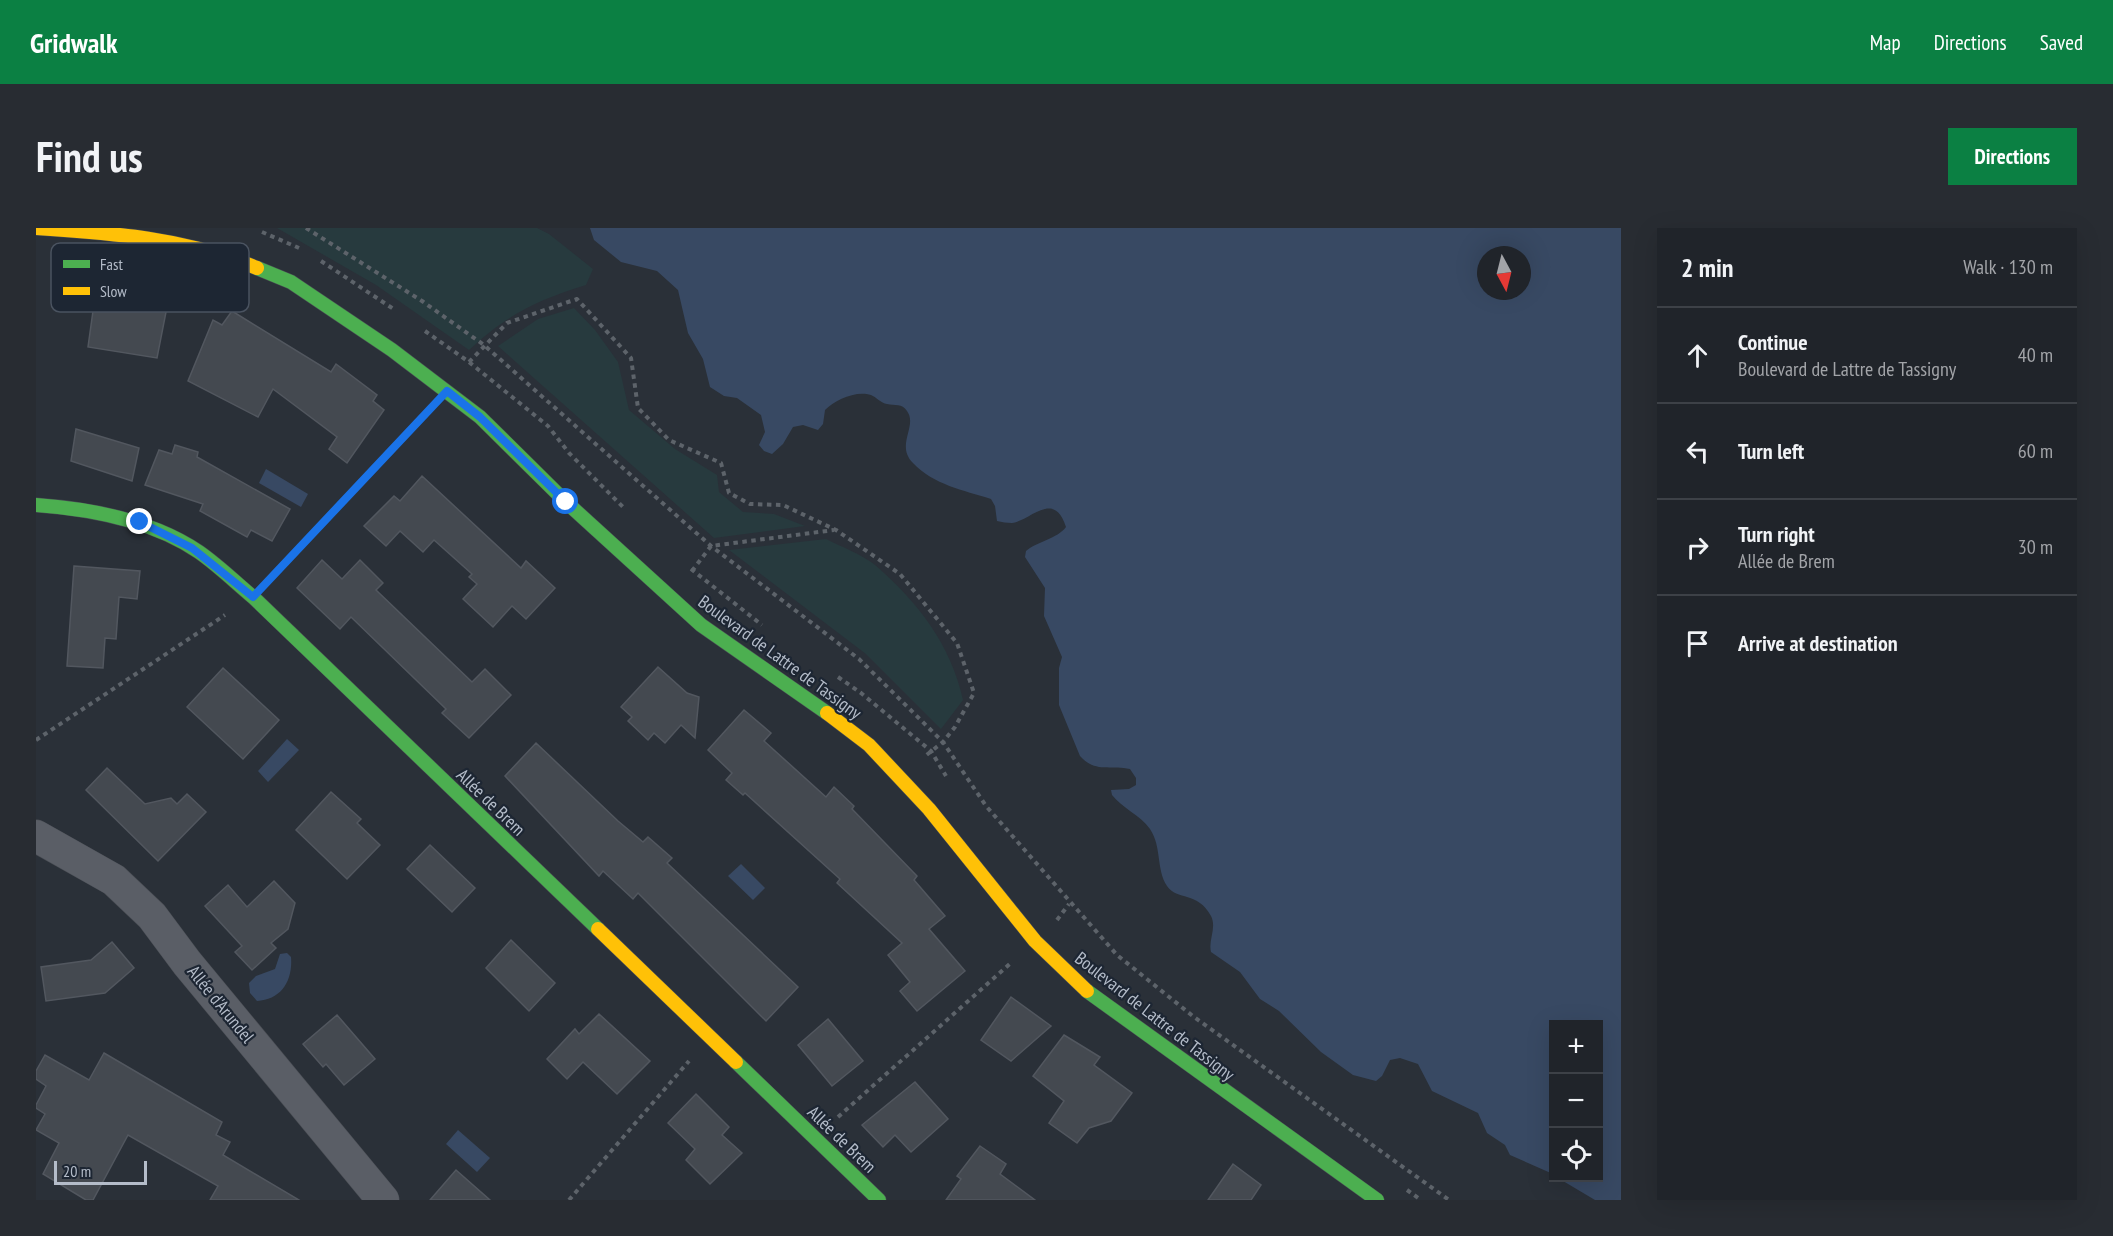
<!DOCTYPE html>
<html lang="en">
<head>
<meta charset="utf-8">
<style>
  body { margin:0; font-family:"PT Sans Narrow",sans-serif; background:#282c32; color:#f1f3f6 }
  .controls { position:absolute; right:18px; bottom:18px; display:grid; overflow:hidden; border-radius:0px; box-shadow:0 6px 24px #0002 }
  .controls button { width:54px; height:54px; display:grid; place-items:center; padding:0; border:0; border-bottom:2px solid #3d4147; background:#20242a; color:#f1f3f6; font:30px sans-serif }
  .compass { position:absolute; left:1441px; top:18px; width:54px; height:54px; border-radius:50%; background:#20242a; box-shadow:0 6px 24px #0002; rotate:173deg }
  .scale { position:absolute; left:18px; bottom:15px; width:93px; box-sizing:border-box; padding-left:6px; border:3px solid #b4bcc9; border-top:0; font-size:16px; line-height:21px; white-space:nowrap; color:#b4bcc9; -webkit-text-stroke:4px #1d2633; paint-order:stroke }
  .stop { position:absolute; width:18px; height:18px; margin:-14px; border:4px solid #1a73e8; border-radius:50%; background:#fff }
  .stop.end { background:#1a73e8; border-color:#fff; box-shadow:0 2px 6px #0008 }
  .list { margin:0; padding:0; list-style:none }
  h2 { display:flex; justify-content:space-between; align-items:center; height:78px; margin:0; padding:0 24px; font-size:26px }
  h2 small { font-size:20px; font-weight:400; color:#a2a4a8 }
  .list li { display:grid; grid-template-columns:39px 1fr auto; gap:18px; align-items:center; box-sizing:border-box; height:96px; padding:0 24px; border-top:2px solid #3d4147 }
  .list b { display:block; font-size:22px; white-space:nowrap }
  .list p { margin:0; font-size:20px; white-space:nowrap; color:#a2a4a8 }
  .list em { font-size:20px; font-style:normal; color:#a2a4a8 }
  .icon { flex:none; width:33px; height:33px; fill:none; stroke:currentColor; stroke-width:2; stroke-linecap:round; stroke-linejoin:round }
  .map { position:relative; flex:none; width:1585px; height:972px; overflow:hidden; border-radius:0px }
  header { display:flex; align-items:center; gap:36px; box-sizing:border-box; height:84px; padding:0 30px; background:#0b8043; color:#fff }
  header strong { font-size:28px }
  nav { display:flex; gap:33px; margin-inline-start:auto; font-size:21px }
  .intro { display:flex; align-items:center; justify-content:space-between; box-sizing:border-box; height:144px; padding:0 36px }
  h1 { margin:0; font-size:42px }
  .button { padding:15px 27px; border-radius:0px; background:#0b8043; color:#fff; font-size:21px; font-weight:700 }
  main { display:flex; gap:36px; padding:0 36px }
  aside { flex:1; background:#20242a; border-radius:0px; box-shadow:0 6px 24px #0002 }
  .map>svg:first-child { display:block }
  .green { fill:#273a3e }
  .water { fill:#384963; fill-rule:evenodd }
  .building { fill:#444950; stroke:#52575f; stroke-width:1.5 }
  .lines { fill:none; stroke-linecap:round; stroke-linejoin:round }
  .street-casing { stroke:#484c53; stroke-width:33 }
  .fast-casing { stroke:#484c53; stroke-width:15 }
  .slow-casing { stroke:#484c53; stroke-width:15 }
  .path { stroke:#5d636a; stroke-width:4; stroke-dasharray:4.5 4.5; stroke-linecap:butt }
  .street { stroke:#5a5e66; stroke-width:32 }
  .fast { stroke:#4caf50; stroke-width:14 }
  .slow { stroke:#ffc107; stroke-width:14 }
  .route { stroke:#1a73e8; stroke-width:8 }
  .labels { text-anchor:middle; dominant-baseline:central; stroke-width:4.5; stroke-linejoin:round; paint-order:stroke }
  .street-label { font-size:18px; fill:#b4bcc9; stroke:#1d2633 }
  .key { fill:#1d2633; stroke:#4a5360; stroke-width:1.5 }
  .key-label { font-size:16px; fill:#b4bcc9 }
</style>
</head>
<body>
<header>
<strong>Gridwalk</strong>
<nav><a>Map</a><a>Directions</a><a>Saved</a></nav>
</header>
<div class="intro"><h1>Find us</h1><a class="button">Directions</a></div>
<main>
<div class="map">
<svg width="1585" height="972" viewBox="0 0 1585 972">
  <rect width="100%" height="100%" fill="#2a3038"/>
  <!-- green -->
  <g class="green">
    <path d="M241,0h260l12,6 44,35 -7,16c-51,16 -78,29 -117,65l-93,-65z"/>
    <polygon points="538,80 559,102 582,134 593,182 639,221 681,247 683,264 707,284 738,286 769,298 678,310 462,118 502,91"/>
    <path d="M790,311c16,8 35,15 49,26 43,37 76,80 88,135l-22,29 -75,-75 -137,-104z"/>
  </g>
  <!-- water -->
  <g class="water">
    <path d="M554,0h1031v972h-26l-37,-22h40v-154h-44l-1,150 -43,-19 -5,-10 -18,-12 -9,-20 -46,-22 -14,-27 -18,-6 -10,2 -8,16 -6,5 -23,-6 -32,-23 -42,-41 -19,-12 -20,-27 -29,-20c-3,-12 6,-24 0,-36 -13,-25 -34,-15 -44,-30 -11,-17 -5,-39 -17,-57 -10,-14 -28,-21 -38,-34l-1,-5 18,-1 7,-4v-7l-6,-9c-20,-4 -35,4 -50,-13l-21,-51v-37l3,-11 -18,-41 1,-28 -20,-31 1,-6c12,-10 31,-12 40,-24 -12,-38 -36,-6 -54,-4 -5,0 -10,-1 -15,-2l-2,-15 -4,-7c-28,-9 -57,-14 -78,-36 -18,-18 5,-37 -6,-52 -5,-8 -12,-5 -20,-7 -6,-1 -11,-7 -16,-9 -15,-5 -36,5 -46,15l-2,14 -5,6 -15,-5 -10,2 -10,17 -11,10 -8,-3 -5,-6 6,-13 -4,-17 -24,-17 -13,-2 -14,-9 -7,-28 -15,-26 -10,-43 -21,-19 -36,-9 -27,-22zM1450,27h36v36h-36z"/>
    <polygon points="230,241 272,266 265,279 223,255"/>
    <polygon points="251,511 263,522 232,554 222,543"/>
    <polygon points="705,636 729,660 717,672 692,648"/>
    <path d="M251,725l4,4c2,24 -10,43 -34,44l-7,-8 -1,-10 7,-7 19,-7 5,-15z"/>
    <polygon points="422,902 454,930 441,944 410,916"/>
  </g>
  <!-- building -->
  <g class="building">
    <polygon points="72,58 111,65 111,71 132,74 121,130 52,119 58,76 68,78"/>
    <polygon points="196,83 295,144 300,136 341,167 337,173 348,182 311,235 293,221 301,209 237,161 222,189 152,153 177,92 186,97"/>
    <polygon points="40,201 103,220 96,253 35,233"/>
    <polygon points="139,217 162,224 161,229 254,281 236,313 215,302 211,309 164,283 167,276 109,257 123,222 136,226"/>
    <polygon points="386,248 485,340 490,333 519,360 490,391 476,378 457,399 427,371 441,356 433,349 436,346 398,312 387,324 364,303 350,318 328,298 358,268 364,273"/>
    <polygon points="286,332 306,351 324,332 347,355 340,362 436,454 449,441 475,467 433,510 406,485 410,481 315,389 304,401 261,360"/>
    <polygon points="38,338 104,343 101,371 83,369 80,411 69,410 67,440 31,438"/>
    <polygon points="622,439 651,465 663,469 659,510 645,497 629,515 618,505 612,512 592,493 596,489 585,479"/>
    <polygon points="187,440 243,492 207,531 151,479"/>
    <polygon points="708,482 735,505 728,513 790,569 798,559 818,578 816,581 881,648 878,652 909,688 893,701 929,743 881,783 864,763 874,754 852,727 866,715 801,655 804,651 709,565 707,567 690,552 696,545 672,522"/>
    <polygon points="500,515 582,593 607,614 612,609 636,630 631,635 762,759 730,793 602,665 597,671 567,643 563,648 469,548"/>
    <polygon points="71,540 109,576 135,570 141,576 151,566 170,584 122,633 50,562"/>
    <polygon points="295,564 325,591 321,595 344,617 311,651 260,602"/>
    <polygon points="394,617 439,660 416,684 371,641"/>
    <polygon points="238,653 259,675 252,701 235,715 240,720 216,742 199,724 206,718 169,678 192,657 211,679"/>
    <polygon points="475,712 519,755 493,783 450,740"/>
    <polygon points="76,714 98,740 69,765 10,773 5,739 55,732"/>
    <polygon points="975,769 1015,798 975,833 945,812"/>
    <polygon points="563,786 614,833 581,866 547,834 531,851 511,831 539,801 543,806"/>
    <polygon points="301,787 339,831 308,857 290,836 287,839 267,816"/>
    <polygon points="792,791 827,833 796,858 762,817"/>
    <polygon points="1028,807 1064,829 1058,837 1096,865 1075,893 1053,900 1041,915 1013,895 1028,873 997,848"/>
    <polygon points="68,825 186,894 180,907 194,914 187,927 263,972 174,972 182,958 92,907 57,972 50,972 7,946 23,915 0,902 9,886 0,880 0,877 10,858 0,851 0,843 9,827 53,852"/>
    <polygon points="879,854 912,891 875,924 859,907 847,919 826,897"/>
    <polygon points="660,866 693,899 686,907 706,925 674,956 650,932 659,921 632,895"/>
    <polygon points="944,918 970,936 964,946 999,972 910,972 925,951 921,948"/>
    <polygon points="1197,936 1225,957 1215,972 1172,972"/>
    <polygon points="420,942 454,972 394,972"/>
  </g>
  <g class="lines">
    <!-- street casing -->
    <g class="street-casing">
      <polyline id="street" points="0,608 78,652 116,688 151,735 347,972"/>
    </g>
    <!-- fast casing -->
    <g class="fast-casing">
      <g id="fast">
        <polyline points="221,40 255,54 356,122 444,189 530,274 665,397 791,485"/>
        <path d="M0,277c56,4 116,15 163,47 20,14 36,30 54,45l345,332"/>
        <polyline points="1051,763 1341,972"/>
        <polyline points="700,834 843,972"/>
      </g>
    </g>
    <!-- slow casing -->
    <g class="slow-casing">
      <g id="slow">
        <path d="M0,0c76,5 149,10 221,40"/>
        <polyline points="791,485 833,517 893,581 999,713 1051,763"/>
        <polyline points="562,701 700,834"/>
      </g>
    </g>
    <!-- path -->
    <g class="path">
      <polyline points="270,0 386,73 448,117 675,318 823,431 907,514 950,578 1081,727 1158,789 1413,972"/>
      <polyline points="226,4 263,20"/>
      <polyline points="285,33 359,82"/>
      <polyline points="389,103 433,134 512,198 533,225 587,279"/>
      <polyline points="433,134 471,95 541,71 595,130 602,180 633,212 685,235 693,265 714,276 747,277 800,302 864,346 921,415 938,465 919,499 907,514 888,529"/>
      <polyline points="655,341 726,397"/>
      <polyline points="656,343 675,318 798,302"/>
      <polyline points="238,346 389,186"/>
      <polyline points="802,449 825,465 895,523 910,548"/>
      <polyline points="0,512 189,387"/>
      <polyline points="1021,692 1033,676"/>
      <polyline points="802,889 976,734"/>
      <polyline points="1371,962 1385,972"/>
      <polyline points="533,972 653,833"/>
    </g>
    <!-- street -->
    <use href="#street" class="street"/>
    <!-- fast -->
    <use href="#fast" class="fast"/>
    <!-- slow -->
    <use href="#slow" class="slow"/>
  </g>
  <g class="lines">
    <!-- route -->
    <polyline class="route" points="104,294 156,320 217,369 411,163 444,189 530,274"/>
  </g>
  <g class="labels">
    <!-- street labels -->
    <g class="street-label">
      <text transform="translate(744 429) rotate(36)">Boulevard de Lattre de Tassigny</text>
      <text transform="translate(455 574) rotate(44)">Allée de Brem</text>
      <text transform="translate(185 776) rotate(51)">Allée d'Arundel</text>
      <text transform="translate(1119 788) rotate(38)">Boulevard de Lattre de Tassigny</text>
      <text transform="translate(806 911) rotate(44)">Allée de Brem</text>
    </g>
  </g>
  <!-- legend -->
  <rect x="15" y="15" width="198" height="69" rx="9" class="key"/>
  <rect x="27" y="32" width="27" height="8" fill="#4caf50"/>
  <rect x="27" y="59" width="27" height="8" fill="#ffc107"/>
  <g class="key-label">
    <text x="64" y="42">Fast</text>
    <text x="64" y="69">Slow</text>
  </g>
</svg>
<div class="controls">
<button>+</button>
<button>−</button>
<button><svg class="icon" aria-label="locate" viewBox="0 0 24 24"><circle cx="12" cy="12" r="6"/><path d="M12 2v4M12 18v4M2 12h4M18 12h4"/></svg></button>
</div>
<svg class="compass" viewBox="-18 -18 36 36"><path d="M0-13l5 13h-10z" fill="#e53935"/><path d="M0 13l5-13h-10z" fill="#a2a4a8"/></svg>
<div class="scale">20 m</div>
<div class="stop" style="left:530px;top:274px"></div>
<div class="stop end" style="left:104px;top:294px"></div>
</div>
<aside>
<h2>2 min<small>Walk · 130 m</small></h2>
<ul class="list">
<li><svg class="icon" aria-label="ahead" viewBox="0 0 24 24"><path d="M12 20V5M6 11l6-6 6 6"/></svg><div><b>Continue</b><p>Boulevard de Lattre de Tassigny</p></div><em>40 m</em></li>
<li><svg class="icon" aria-label="left" viewBox="0 0 24 24"><path d="M17 20v-9H6M10 6l-5 5 5 5"/></svg><div><b>Turn left</b></div><em>60 m</em></li>
<li><svg class="icon" aria-label="right" viewBox="0 0 24 24"><path d="M7 20v-9h11M14 6l5 5-5 5"/></svg><div><b>Turn right</b><p>Allée de Brem</p></div><em>30 m</em></li>
<li><svg class="icon" aria-label="arrive" viewBox="0 0 24 24"><path d="M6 21V4h12l-3 4 3 4H6"/></svg><div><b>Arrive at destination</b></div></li>
</ul>
</aside>
</main>
</body>
</html>
